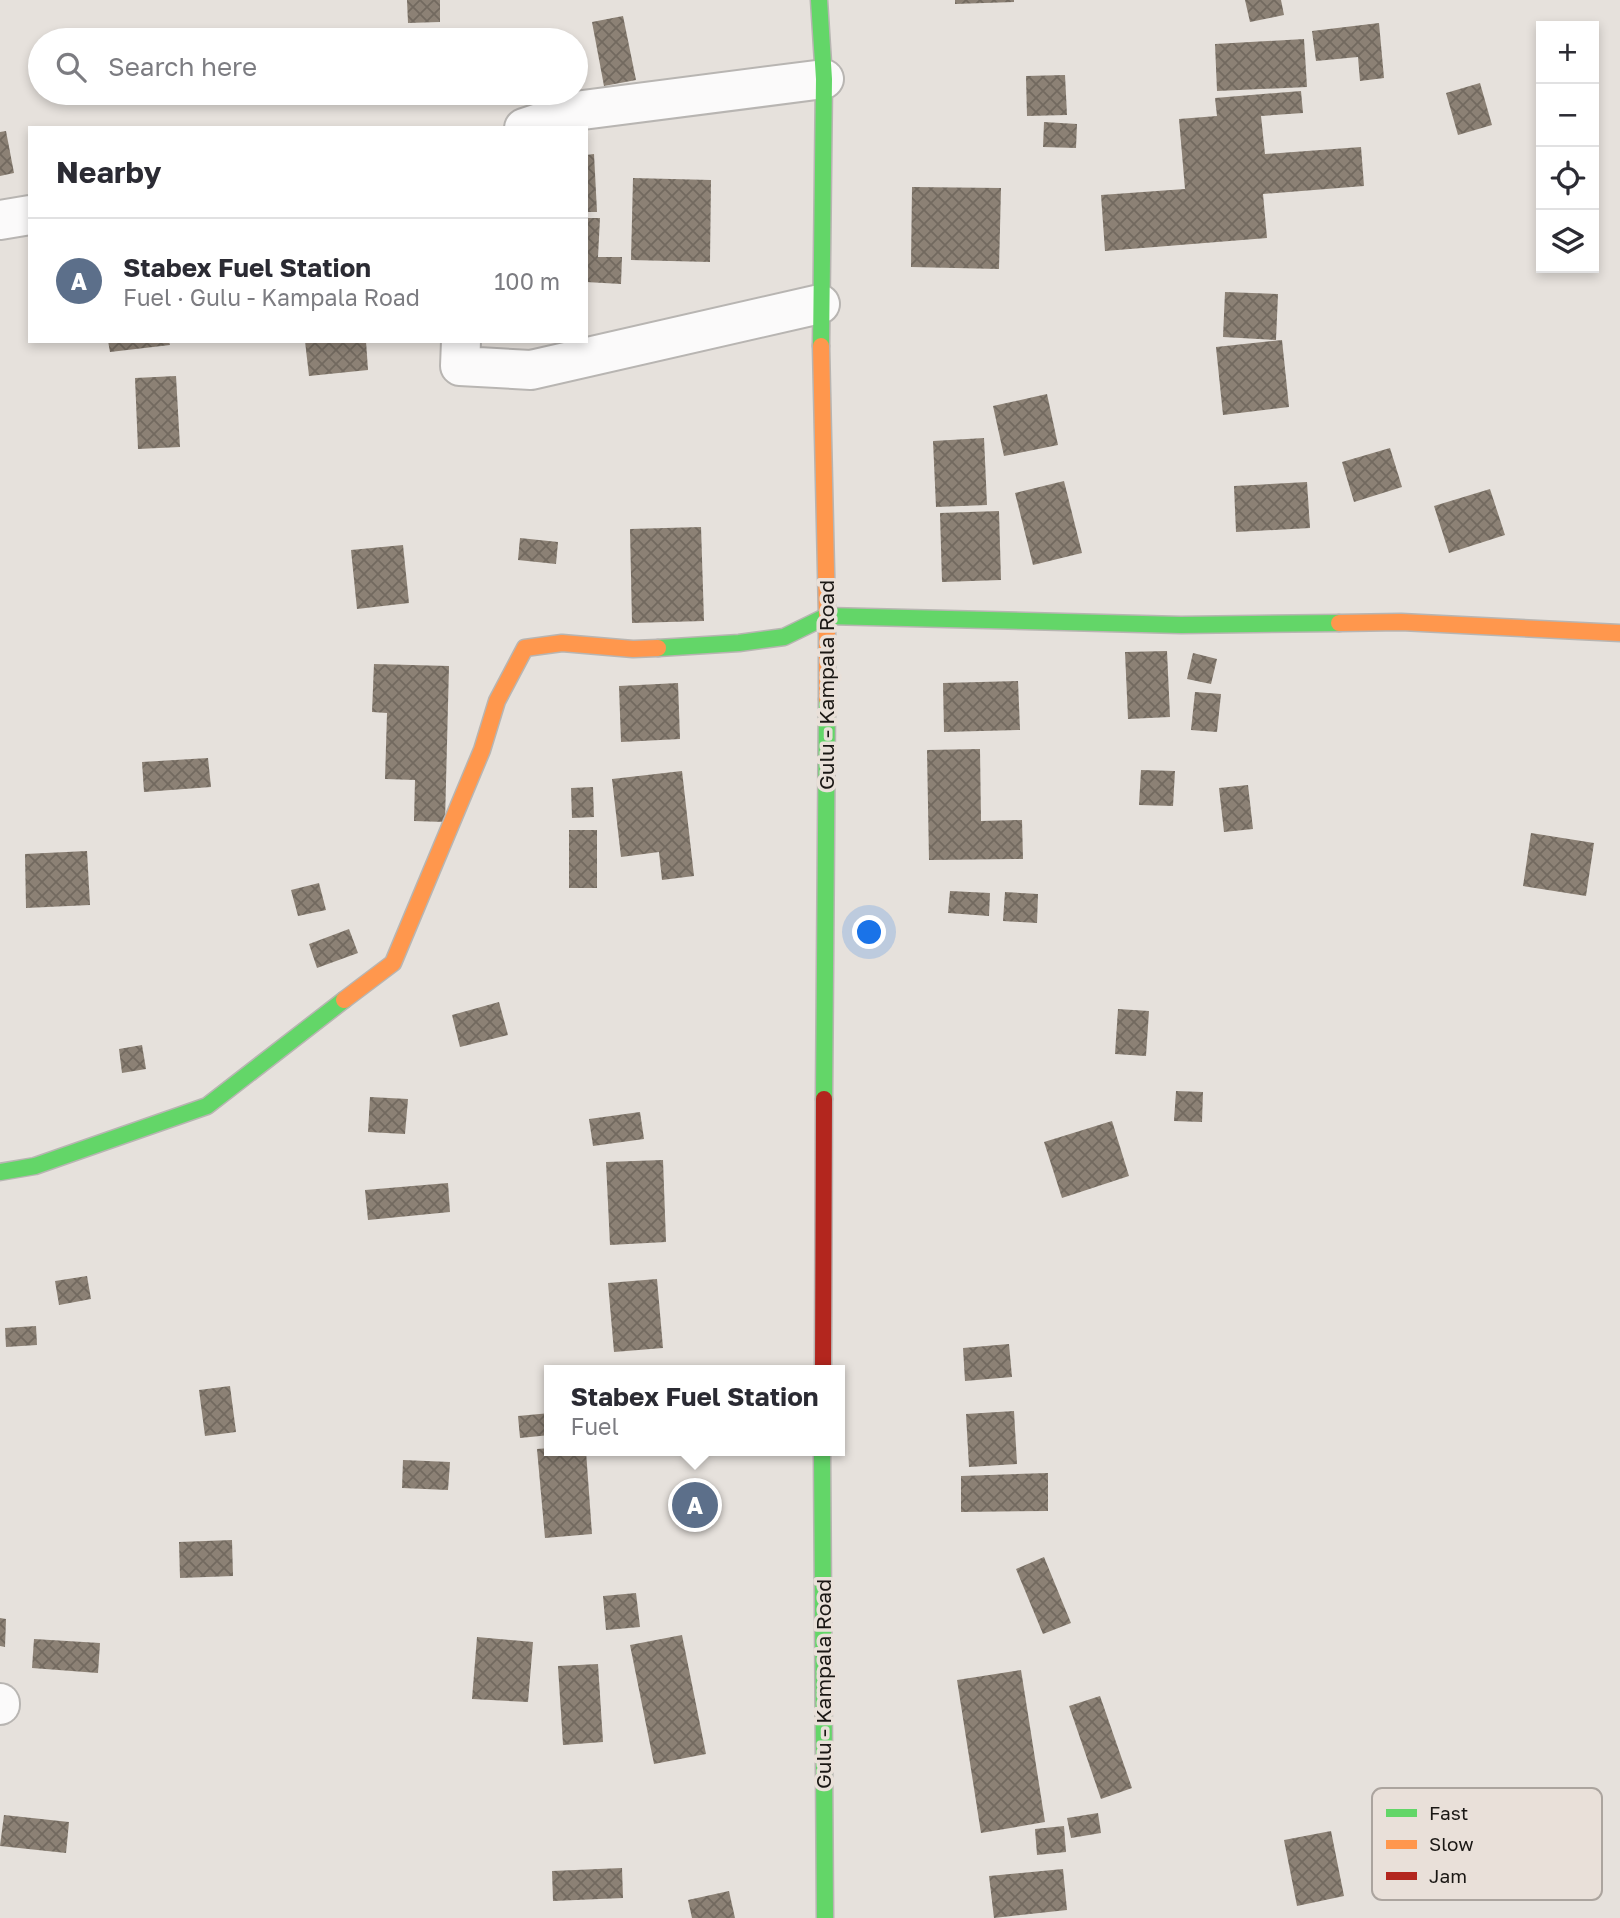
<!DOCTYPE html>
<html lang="en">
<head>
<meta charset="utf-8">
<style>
  body { margin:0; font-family:"Golos Text",sans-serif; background:#f2f2f3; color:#2b2b33 }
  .controls { position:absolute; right:21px; top:21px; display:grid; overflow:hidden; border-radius:0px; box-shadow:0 4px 10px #0003 }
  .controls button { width:63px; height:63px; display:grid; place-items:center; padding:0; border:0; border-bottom:2px solid #e1e1e2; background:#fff; color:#2b2b33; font:35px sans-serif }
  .you { position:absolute; left:870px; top:933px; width:24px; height:24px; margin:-18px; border:5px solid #fff; border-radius:50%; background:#1a73e8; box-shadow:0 0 0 10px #1a73e833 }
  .badge { display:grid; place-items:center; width:46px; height:46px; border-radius:50%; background:#db2777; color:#fff; font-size:23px; font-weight:700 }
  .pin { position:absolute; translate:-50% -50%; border:4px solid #fff; box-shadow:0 2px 7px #0006 }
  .popup { position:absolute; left:544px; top:1365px; width:301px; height:91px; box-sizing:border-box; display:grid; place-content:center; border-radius:0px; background:#fff; filter:drop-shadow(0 2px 5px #0005); font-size:23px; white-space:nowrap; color:#7c7c81 }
  .popup b { font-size:26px; color:#2b2b33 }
  .popup::after { content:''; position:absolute; left:50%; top:100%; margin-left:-14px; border:14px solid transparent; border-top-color:#fff }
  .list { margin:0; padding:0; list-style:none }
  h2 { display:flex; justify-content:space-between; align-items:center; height:91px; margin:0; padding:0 28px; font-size:30px }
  h2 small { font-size:23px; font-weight:400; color:#7c7c81 }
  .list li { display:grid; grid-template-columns:46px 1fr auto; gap:21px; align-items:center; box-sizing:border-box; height:126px; padding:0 28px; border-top:2px solid #e1e1e2 }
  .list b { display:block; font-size:26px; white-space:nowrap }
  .list p { margin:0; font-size:23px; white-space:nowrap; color:#7c7c81 }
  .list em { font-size:23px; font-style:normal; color:#7c7c81 }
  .icon { flex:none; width:38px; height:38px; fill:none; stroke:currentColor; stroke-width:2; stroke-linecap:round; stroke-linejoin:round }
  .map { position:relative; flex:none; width:1620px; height:1918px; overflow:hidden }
  .search { position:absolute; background:#fff; box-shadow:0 4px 10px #0003; left:28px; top:28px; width:560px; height:77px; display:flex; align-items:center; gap:18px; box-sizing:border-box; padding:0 24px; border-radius:38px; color:#7c7c81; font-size:26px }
  .panel { position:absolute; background:#fff; box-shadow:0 4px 10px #0003; left:28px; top:126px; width:560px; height:217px; border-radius:0px }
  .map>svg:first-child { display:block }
  .building { fill:url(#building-cross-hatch) }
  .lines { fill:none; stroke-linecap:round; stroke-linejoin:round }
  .street-casing { stroke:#b8b5b2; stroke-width:42 }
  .fast-casing { stroke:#b8b5b2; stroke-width:19 }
  .slow-casing { stroke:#b8b5b2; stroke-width:19 }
  .jam-casing { stroke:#b8b5b2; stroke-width:19 }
  .street { stroke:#fbfafa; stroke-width:38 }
  .fast { stroke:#63d668; stroke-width:16 }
  .slow { stroke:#ff974d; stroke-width:16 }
  .jam { stroke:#b3261e; stroke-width:16 }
  .labels { text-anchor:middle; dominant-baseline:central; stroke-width:7; stroke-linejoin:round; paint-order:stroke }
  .street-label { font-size:21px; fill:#1a1714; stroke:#e9e0d9 }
  .key { fill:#e9e0d9; stroke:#aba49e; stroke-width:2 }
  .key-label { font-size:19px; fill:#1a1714 }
</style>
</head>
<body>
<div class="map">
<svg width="1620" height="1918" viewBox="0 0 1620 1918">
  <defs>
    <pattern id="building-cross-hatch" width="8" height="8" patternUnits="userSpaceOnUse" patternTransform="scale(1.75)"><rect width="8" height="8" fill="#8c8175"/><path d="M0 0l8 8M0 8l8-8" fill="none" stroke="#72695f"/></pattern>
  </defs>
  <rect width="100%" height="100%" fill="#e6e1dc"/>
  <!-- building -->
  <g class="building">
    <polygon points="407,0 440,0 440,22 408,23"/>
    <polygon points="955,0 1014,0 1014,2 955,4"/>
    <polygon points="1245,0 1281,0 1284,15 1250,22"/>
    <polygon points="623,16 636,80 604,86 592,22"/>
    <polygon points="1379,23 1384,78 1360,81 1358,57 1316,61 1312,31"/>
    <polygon points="1304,39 1307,87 1217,91 1215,44"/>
    <polygon points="1065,75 1067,115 1027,116 1026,76"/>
    <polygon points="1480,83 1492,125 1458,135 1446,93"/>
    <polygon points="1301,91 1303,113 1261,116 1265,154 1361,147 1364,186 1263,194 1267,238 1105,251 1101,195 1185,189 1179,119 1217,116 1215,98"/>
    <polygon points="1044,122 1077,124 1076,148 1043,147"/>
    <polygon points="6,131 14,173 0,176 0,132"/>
    <polygon points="594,154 597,212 586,212 586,155"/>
    <polygon points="633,178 711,180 710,262 631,260"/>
    <polygon points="912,187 1001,188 999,269 911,267"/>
    <polygon points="586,218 600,218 598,257 622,257 621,284 586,282"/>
    <polygon points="1225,292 1278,294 1276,340 1223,337"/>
    <polygon points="1282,340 1289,407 1223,415 1216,347"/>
    <polygon points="108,341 169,341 170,345 110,352"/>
    <polygon points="305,341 366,341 368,370 309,376"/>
    <polygon points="176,376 180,447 138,449 135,378"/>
    <polygon points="1047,394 1058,445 1004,456 993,406"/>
    <polygon points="984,438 987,505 936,507 933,441"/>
    <polygon points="1390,448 1402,487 1354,502 1342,462"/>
    <polygon points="1064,481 1082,553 1033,565 1015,493"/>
    <polygon points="1307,482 1310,528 1236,532 1234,486"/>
    <polygon points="1490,489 1505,535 1449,553 1434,506"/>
    <polygon points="999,511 1001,580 942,582 940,513"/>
    <polygon points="701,527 704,621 632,623 630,529"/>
    <polygon points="520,538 558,542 556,564 518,560"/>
    <polygon points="403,545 409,603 357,609 351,550"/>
    <polygon points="1167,651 1170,717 1128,719 1125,652"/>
    <polygon points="1193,653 1217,659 1211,684 1187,679"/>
    <polygon points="374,664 449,666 445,822 414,821 415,780 385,779 387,713 372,712"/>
    <polygon points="1018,681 1020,730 944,732 943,683"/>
    <polygon points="678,683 680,739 621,742 619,686"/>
    <polygon points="1195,692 1221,694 1217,732 1191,730"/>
    <polygon points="980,749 981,821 1022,820 1023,859 929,860 927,750"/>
    <polygon points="208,758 211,787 144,792 142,762"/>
    <polygon points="1141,770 1175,771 1173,806 1139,805"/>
    <polygon points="682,771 694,876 662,880 659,852 621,857 612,779"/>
    <polygon points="1248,785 1253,829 1224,832 1219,788"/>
    <polygon points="593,787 594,817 572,818 571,788"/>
    <rect x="569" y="830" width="28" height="58"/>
    <polygon points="1531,833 1594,843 1586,896 1523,886"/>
    <polygon points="87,851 90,905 26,908 25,854"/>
    <polygon points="319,883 326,910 298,916 291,890"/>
    <polygon points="950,891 990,893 989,916 948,913"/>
    <polygon points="1005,892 1038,894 1037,923 1003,921"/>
    <polygon points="349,929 358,953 317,968 309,944"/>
    <polygon points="499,1002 508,1035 460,1047 452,1015"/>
    <polygon points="1118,1009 1149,1011 1146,1056 1115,1054"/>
    <polygon points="142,1045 146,1069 122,1073 119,1049"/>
    <polygon points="1176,1091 1203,1092 1202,1122 1174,1121"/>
    <polygon points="370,1097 408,1099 405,1134 368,1132"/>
    <polygon points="640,1112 644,1139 593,1146 589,1119"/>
    <polygon points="1112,1121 1129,1176 1062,1198 1044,1142"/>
    <polygon points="663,1160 666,1242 610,1245 606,1162"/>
    <polygon points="448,1183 450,1212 368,1220 365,1190"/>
    <polygon points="87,1276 91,1299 59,1305 55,1281"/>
    <polygon points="657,1279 663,1348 614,1352 608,1283"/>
    <polygon points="36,1326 37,1345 6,1347 5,1328"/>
    <polygon points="1009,1344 1012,1377 965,1381 963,1348"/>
    <polygon points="230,1386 236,1432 205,1436 199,1390"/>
    <polygon points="1014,1411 1017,1464 969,1467 966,1414"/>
    <polygon points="550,1413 550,1435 520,1438 518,1416"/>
    <polygon points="550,1448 550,1451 586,1451 592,1534 545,1538 537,1449"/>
    <polygon points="403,1460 450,1462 448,1490 402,1488"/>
    <polygon points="1048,1473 1048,1511 961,1512 961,1476"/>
    <polygon points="232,1540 233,1576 180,1578 179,1542"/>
    <polygon points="1044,1557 1071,1623 1043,1634 1016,1569"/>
    <polygon points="636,1593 640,1627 606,1630 603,1596"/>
    <polygon points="0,1618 6,1619 5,1647 0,1646"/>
    <polygon points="682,1635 706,1754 654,1764 630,1645"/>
    <polygon points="477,1637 533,1642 528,1702 472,1699"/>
    <polygon points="34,1639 100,1643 98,1673 32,1668"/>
    <polygon points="598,1664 603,1742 563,1745 558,1666"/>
    <polygon points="1021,1670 1045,1822 981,1833 957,1680"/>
    <polygon points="1100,1696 1132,1788 1101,1799 1069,1706"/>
    <polygon points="1098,1813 1101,1833 1071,1838 1067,1818"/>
    <polygon points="4,1815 69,1822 66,1853 0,1846"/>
    <polygon points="1064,1826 1066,1852 1037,1855 1035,1829"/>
    <polygon points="1331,1831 1344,1896 1297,1906 1284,1840"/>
    <polygon points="622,1868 623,1898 553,1901 552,1871"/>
    <polygon points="1063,1869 1067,1910 994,1918 989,1876"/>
    <polygon points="729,1891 735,1918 692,1918 688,1900"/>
  </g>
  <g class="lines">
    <!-- street casing -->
    <g class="street-casing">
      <g id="street">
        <polyline points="524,128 575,111 824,79"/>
        <polyline points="0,220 30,215"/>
        <polyline points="461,341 460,366 531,370 820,304"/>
        <polyline points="0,1705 0,1703"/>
      </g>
    </g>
    <!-- fast casing -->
    <g class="fast-casing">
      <g id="fast">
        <polyline points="819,0 824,79 821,346"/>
        <polyline points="658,648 739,643 784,637 827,616 1181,625 1339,623"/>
        <polyline points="824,1099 827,699"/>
        <polyline points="0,1172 35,1166 207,1106 344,1000"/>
        <polyline points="822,1451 825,1918"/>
      </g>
    </g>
    <!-- slow casing -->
    <g class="slow-casing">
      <g id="slow">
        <polyline points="821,346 827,616 827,699"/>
        <polyline points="1339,623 1401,622 1620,633"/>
        <polyline points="344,1000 393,963 482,750 497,701 525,648 562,643 633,649 658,648"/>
      </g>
    </g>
    <!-- jam casing -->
    <g class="jam-casing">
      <polyline id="jam" points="823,1370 824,1099"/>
    </g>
    <!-- street -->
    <use href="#street" class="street"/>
    <!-- fast -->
    <use href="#fast" class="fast"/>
    <!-- slow -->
    <use href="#slow" class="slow"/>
    <!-- jam -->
    <use href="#jam" class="jam"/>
  </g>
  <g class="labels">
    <!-- street labels -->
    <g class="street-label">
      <text transform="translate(826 685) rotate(-90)">Gulu - Kampala Road</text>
      <text transform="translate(823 1684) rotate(-90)">Gulu - Kampala Road</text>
    </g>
  </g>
  <!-- legend -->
  <rect x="1372" y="1788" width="230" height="112" rx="10" class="key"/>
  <rect x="1386" y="1809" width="31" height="8" fill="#63d668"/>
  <rect x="1386" y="1840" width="31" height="9" fill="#ff974d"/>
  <rect x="1386" y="1872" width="31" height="8" fill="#b3261e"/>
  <g class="key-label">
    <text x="1429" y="1820">Fast</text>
    <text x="1429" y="1851">Slow</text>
    <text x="1429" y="1883">Jam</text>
  </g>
</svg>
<div class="controls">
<button>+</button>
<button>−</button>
<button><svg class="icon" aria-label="locate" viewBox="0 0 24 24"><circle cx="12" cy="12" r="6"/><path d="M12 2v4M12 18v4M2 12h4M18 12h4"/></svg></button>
<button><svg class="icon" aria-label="layers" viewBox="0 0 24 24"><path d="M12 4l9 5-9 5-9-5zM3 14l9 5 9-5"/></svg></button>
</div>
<div class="you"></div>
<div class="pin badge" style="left:695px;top:1505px;background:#5c6f8a">A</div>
<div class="popup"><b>Stabex Fuel Station</b>Fuel</div>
<div class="search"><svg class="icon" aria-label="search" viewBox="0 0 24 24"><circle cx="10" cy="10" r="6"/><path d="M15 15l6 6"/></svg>Search here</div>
<section class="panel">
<h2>Nearby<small></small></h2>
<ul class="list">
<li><span class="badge" style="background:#5c6f8a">A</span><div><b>Stabex Fuel Station</b><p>Fuel · Gulu - Kampala Road</p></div><em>100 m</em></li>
</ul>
</section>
</div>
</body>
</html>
